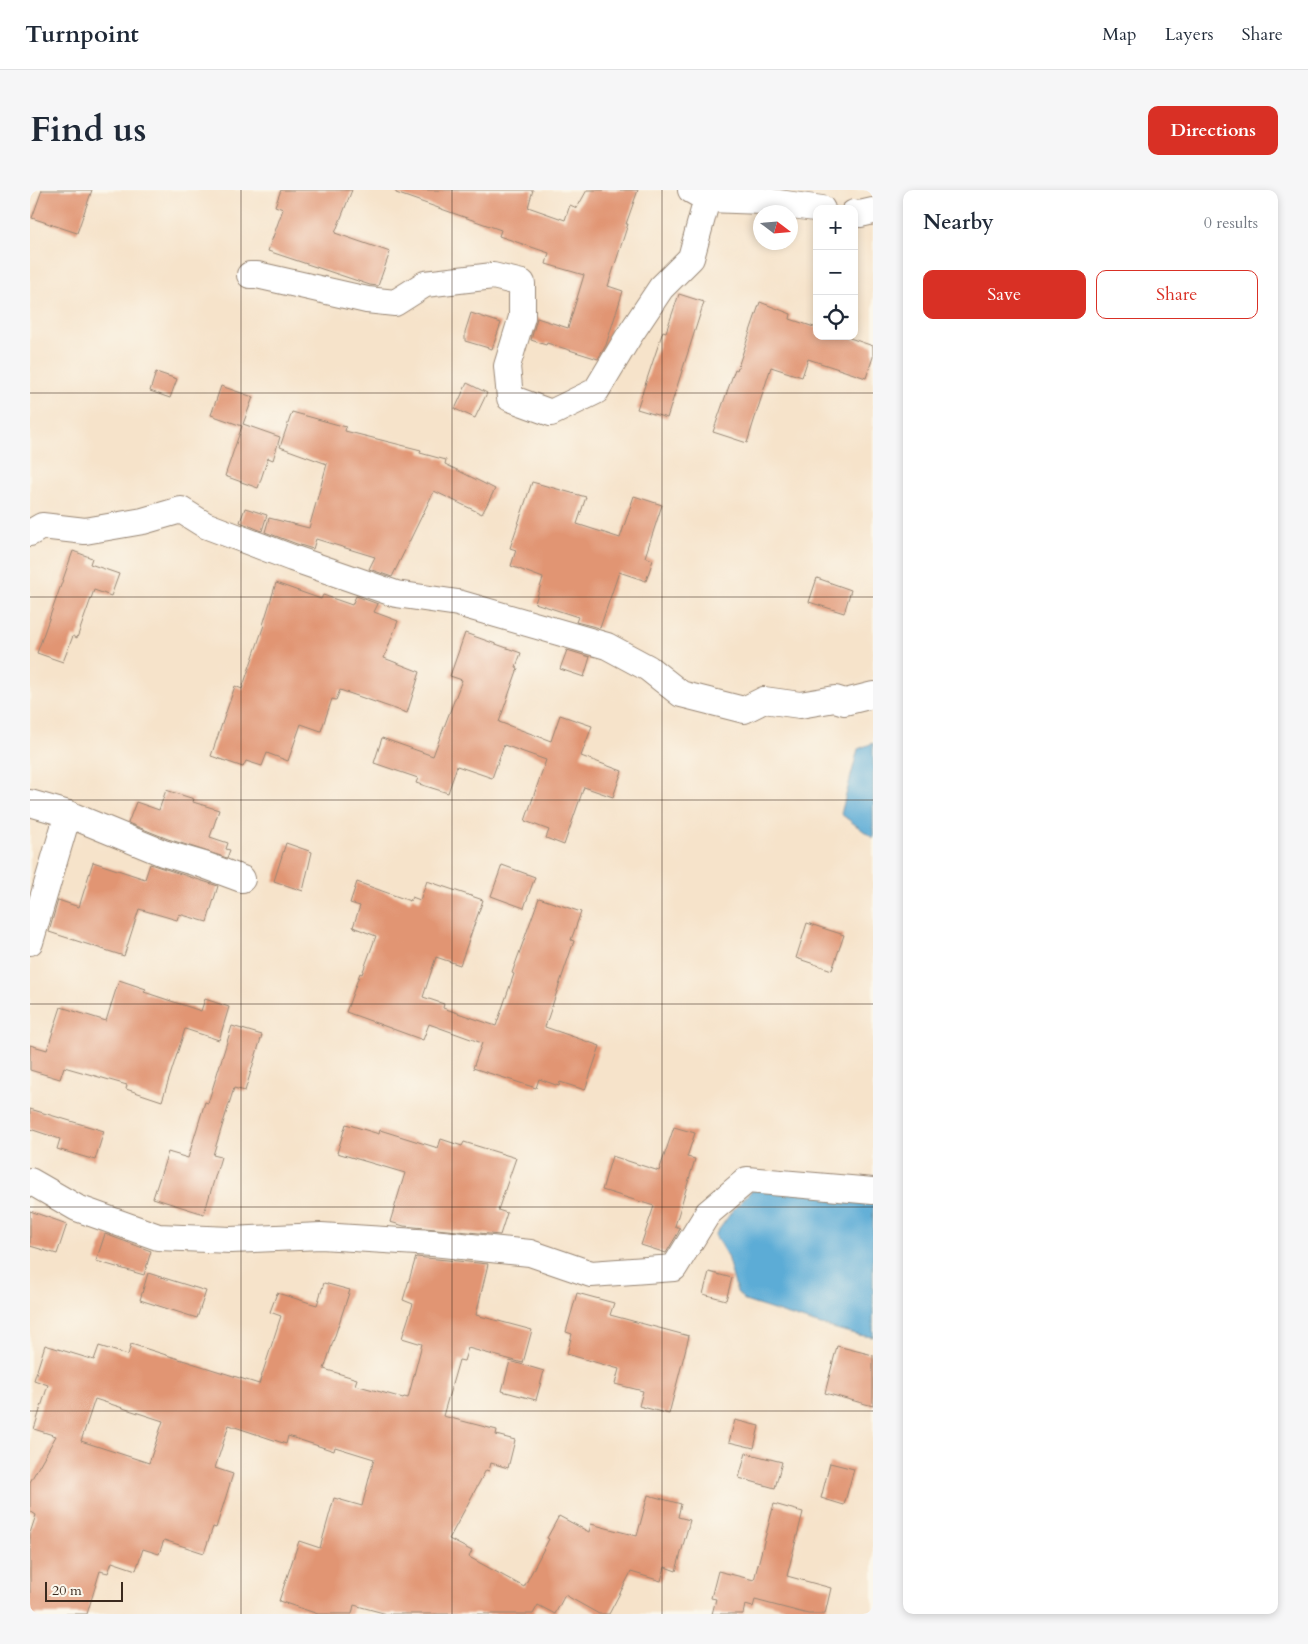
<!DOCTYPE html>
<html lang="en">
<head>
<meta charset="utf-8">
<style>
  body { margin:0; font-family:Cardo,serif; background:#f6f6f7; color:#1f2937 }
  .controls { position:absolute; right:15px; top:15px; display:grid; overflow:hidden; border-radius:10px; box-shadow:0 2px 8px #0003 }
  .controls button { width:45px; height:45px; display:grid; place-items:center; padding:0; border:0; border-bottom:1px solid #e0e1e3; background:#fff; color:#1f2937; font:25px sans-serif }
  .compass { position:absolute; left:723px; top:15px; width:45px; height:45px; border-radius:50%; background:#fff; box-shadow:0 2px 8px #0003; rotate:106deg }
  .scale { position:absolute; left:15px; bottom:12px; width:78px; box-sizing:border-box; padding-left:5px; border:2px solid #3b2a1e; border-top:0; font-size:14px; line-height:18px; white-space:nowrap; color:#3b2a1e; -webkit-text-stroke:4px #fbf7ec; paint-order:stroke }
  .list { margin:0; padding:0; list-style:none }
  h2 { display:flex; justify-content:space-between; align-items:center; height:65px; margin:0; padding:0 20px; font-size:21px }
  h2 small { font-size:16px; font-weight:400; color:#747a83 }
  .actions { display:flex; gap:10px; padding:15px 20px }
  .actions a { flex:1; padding:11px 0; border:1px solid #d93025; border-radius:10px; text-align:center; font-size:18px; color:#d93025 }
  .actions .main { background:#d93025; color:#fff }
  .icon { flex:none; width:28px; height:28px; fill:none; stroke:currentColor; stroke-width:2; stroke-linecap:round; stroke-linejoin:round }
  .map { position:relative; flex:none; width:843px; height:1424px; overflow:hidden; border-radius:10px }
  header { display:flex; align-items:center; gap:30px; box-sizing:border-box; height:70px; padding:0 25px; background:#fff; border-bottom:1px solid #e0e1e3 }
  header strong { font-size:24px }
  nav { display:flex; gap:28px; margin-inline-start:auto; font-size:18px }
  .intro { display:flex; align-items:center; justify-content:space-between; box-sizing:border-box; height:120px; padding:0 30px }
  h1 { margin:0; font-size:35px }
  .button { padding:12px 22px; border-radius:10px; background:#d93025; color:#fff; font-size:18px; font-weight:700 }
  main { display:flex; gap:30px; padding:0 30px }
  aside { flex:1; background:#fff; border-radius:10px; box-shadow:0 2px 8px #0003 }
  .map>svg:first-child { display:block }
  .water { fill:#5bacd6; stroke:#4b6b7a }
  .building { fill:#e19573; fill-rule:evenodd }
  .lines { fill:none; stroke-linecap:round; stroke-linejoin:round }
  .street-casing { stroke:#988674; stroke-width:28 }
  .street { stroke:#fff; stroke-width:26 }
  .grid { fill:none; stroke:#3b2a1e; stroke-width:1; stroke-opacity:0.55 }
</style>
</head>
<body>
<header>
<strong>Turnpoint</strong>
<nav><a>Map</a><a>Layers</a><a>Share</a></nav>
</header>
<div class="intro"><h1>Find us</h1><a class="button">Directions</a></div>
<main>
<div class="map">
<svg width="843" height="1424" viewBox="0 0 843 1424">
  <rect width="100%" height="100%" fill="#fbf7ec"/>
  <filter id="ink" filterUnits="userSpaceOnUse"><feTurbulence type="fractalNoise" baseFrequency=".02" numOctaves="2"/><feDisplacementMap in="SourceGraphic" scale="10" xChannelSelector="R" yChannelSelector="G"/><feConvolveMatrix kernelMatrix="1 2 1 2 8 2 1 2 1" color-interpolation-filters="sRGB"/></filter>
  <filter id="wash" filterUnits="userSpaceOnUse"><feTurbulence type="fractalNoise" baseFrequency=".0096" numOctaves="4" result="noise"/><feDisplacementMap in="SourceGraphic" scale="20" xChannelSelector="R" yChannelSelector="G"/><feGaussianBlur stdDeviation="1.12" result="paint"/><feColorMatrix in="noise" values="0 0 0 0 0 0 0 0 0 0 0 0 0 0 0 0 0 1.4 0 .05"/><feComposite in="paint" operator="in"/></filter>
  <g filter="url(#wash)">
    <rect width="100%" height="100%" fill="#f6e3ca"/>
    <!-- water -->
    <g class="water">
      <polygon points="843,553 843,648 811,624 828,559"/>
      <polygon points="726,996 843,1009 843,1147 828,1145 784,1133 715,1111 707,1102 697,1066 685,1045 703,1020"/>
    </g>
    <g id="blocks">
      <!-- building -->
      <g class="building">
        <polygon points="12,0 62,0 47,43 2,28"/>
        <polygon points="251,0 322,0 305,43 360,62 348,96 340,95 238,61 253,19 245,16"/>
        <polygon points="366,0 503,0 498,17 535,30 540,15 547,18 557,0 608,0 596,34 598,34 578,96 593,101 576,155 568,169 517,153 516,155 501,150 507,128 538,138 554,85 516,74 519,63 469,46 471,40 366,3"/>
        <polygon points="649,104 674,112 637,228 607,219 633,141 636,142"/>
        <polygon points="730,112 761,124 760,129 787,138 787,146 814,146 843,156 843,167 836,188 778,169 772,187 741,177 717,253 683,242 705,179 707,180"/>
        <polygon points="441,123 471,133 462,159 435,151 435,142"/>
        <polygon points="126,182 147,189 140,208 120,201"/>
        <polygon points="437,193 457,203 445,228 425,219"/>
        <polygon points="191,196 223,207 213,234 250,247 243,270 238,268 228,298 195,286 212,236 181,225"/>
        <polygon points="262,222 316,237 315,241 391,260 390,263 416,270 415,274 465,299 452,324 404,301 362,387 339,379 345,367 286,349 283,359 267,354 235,342 239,328 279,338 297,274 250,257"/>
        <polygon points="502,292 556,307 547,334 590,348 604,306 632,315 615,367 623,370 616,391 589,382 570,438 546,432 548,427 505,413 513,388 481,376 486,360 480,358"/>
        <polygon points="215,318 237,325 232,341 210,332"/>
        <polygon points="43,361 62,368 60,374 89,384 81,406 64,400 47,448 43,446 33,472 7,463"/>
        <polygon points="787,388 821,400 814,423 779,412"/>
        <polygon points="246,393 291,409 293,405 322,415 326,406 348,414 344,422 368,431 354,468 390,482 377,523 310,500 306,510 302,509 291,541 271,534 258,571 237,563 232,576 216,571 213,577 181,566 205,496 212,499 234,435 233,435"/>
        <polygon points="435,443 491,463 486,477 488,478 469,532 521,551 530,525 562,536 551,566 592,581 583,607 554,597 534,655 516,648 519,640 495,631 516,570 474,555 462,588 427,576 418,603 386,593 388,588 344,573 352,548 403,566 432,490 420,486"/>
        <polygon points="537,460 560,467 554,487 530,479"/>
        <polygon points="136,600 164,609 163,612 189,620 180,647 198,653 196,659 200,660 197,668 138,649 98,633 106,612 129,620"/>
        <polygon points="256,653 282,662 273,701 244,691"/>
        <polygon points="63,672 115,689 120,674 188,696 177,732 149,724 147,730 109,719 94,766 19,742 28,710 49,717"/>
        <polygon points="472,675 505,687 494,718 461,706"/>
        <polygon points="397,691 453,710 430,775 406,767 393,807 414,814 413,818 466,836 484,784 482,783 509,708 551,722 541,750 544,751 515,837 570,856 555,900 530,892 529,896 509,889 506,898 443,878 452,853 399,834 393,850 316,822 330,783 332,784 346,746 323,737 330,716 320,713 327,692 380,711 382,707 390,710"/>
        <polygon points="777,733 814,745 802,780 766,768"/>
        <polygon points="89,790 116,799 114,802 171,821 175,809 199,817 189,850 155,839 132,911 96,899 97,895 34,877 30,889 0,880 0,855 17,860 31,817 76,831"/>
        <polygon points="202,836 232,845 215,901 204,898 183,965 191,967 174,1024 123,1008 138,962 158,968 175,912 178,913"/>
        <polygon points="0,919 74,941 65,970 27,959 30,949 0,939"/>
        <polygon points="316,934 349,944 350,940 408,958 411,949 432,956 434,952 486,968 468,1020 477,1023 470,1045 374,1036 360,1032 375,983 307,963"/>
        <polygon points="644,937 665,943 657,967 665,969 645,1036 650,1038 648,1043 636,1063 611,1055 624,1016 572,1000 582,966 629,981"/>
        <polygon points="0,1021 37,1034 27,1064 0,1056"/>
        <polygon points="75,1044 121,1061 114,1085 66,1071"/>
        <path d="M386,1067l72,7 -12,51 56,15 -9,33 -55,-15 -4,13 -5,-1 -16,56 54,14 -1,5 19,5 -7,28 -17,-5 -2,8 -3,-1 -37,69 23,12 -3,6 55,30 25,-48 -2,-1 12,-22 30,16 2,-8 46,12 11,-41 33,9 -3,13 12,3 -14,51 -11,-4 -4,14 -30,-9 -22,42h-10l-34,-19 -10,19 -17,-9 -5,9h-146l-33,-9 -2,9h-34l-39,-13 20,-60 21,7 14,-50 28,8 12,-47 -39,-12 -1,4 -46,-15 -2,8 -57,-19 -14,43 18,6 -17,54 -3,-1 -9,26 -40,-13 -5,14 -16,-5 -7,21 -24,-8 -4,11 -8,-2 -13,43h-57v-81l6,-18 -6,-4v-29l26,-46 -22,-7 14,-44 -14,-5 11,-35 49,15 5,-14 29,9 3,-11 128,40 22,-68 -11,-4 7,-19 40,12 7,-22 26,7 -26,79 33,10 -2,6 48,13 1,-1 4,1 14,-54 -20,-6 11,-34 -10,-4zM65,1209l68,22 -14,42 -68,-22z"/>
        <polygon points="679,1082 702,1088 696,1110 673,1104"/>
        <polygon points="118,1083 176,1101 167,1128 110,1110"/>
        <polygon points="547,1103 584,1113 580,1125 659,1146 639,1224 609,1216 613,1201 585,1194 589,1179 537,1164 542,1144 536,1142"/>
        <polygon points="807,1156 843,1165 843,1216 795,1203"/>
        <polygon points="480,1171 514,1181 506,1210 472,1201"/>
        <polygon points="705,1230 729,1236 724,1258 699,1252"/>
        <polygon points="716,1263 752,1272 745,1298 709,1288"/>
        <polygon points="800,1273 824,1279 814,1315 791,1308"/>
        <polygon points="744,1314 773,1322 757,1386 801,1398 795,1424 778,1424 725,1410 723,1417 715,1415 713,1424 682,1424 686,1409 681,1408 688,1381 724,1390"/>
      </g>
    </g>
  </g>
  <g filter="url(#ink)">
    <use href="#blocks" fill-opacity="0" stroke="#988674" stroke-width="1"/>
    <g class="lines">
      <!-- street casing -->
      <g class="street-casing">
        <g id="street">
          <polyline points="661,0 677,9 733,11 792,19"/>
          <polyline points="824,23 830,24 843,21"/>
          <polyline points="220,85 227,85 337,110 365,113 395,94 463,86 492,93 492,127 477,176 480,208 521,223 566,201 599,146 631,98 661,68 677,9"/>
          <polyline points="0,343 12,336 55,341 113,331 151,320 175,335 262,368 366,404 428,413 577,456 618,478 651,504 714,520 734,510 770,515 805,509 815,512 843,505"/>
          <polyline points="0,613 38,624 133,663 174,675 212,689"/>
          <polyline points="0,752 38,624"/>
          <polyline points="0,991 47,1018 128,1047 201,1050 291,1046 403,1053 500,1063 561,1084 644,1078 678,1023 717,990 843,1001"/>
        </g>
      </g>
      <!-- street -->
      <use href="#street" class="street"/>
    </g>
  </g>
  <!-- grid -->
  <path class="grid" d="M211,0v1424M422,0v1424M632,0v1424M0,203h843M0,407h843M0,610h843M0,814h843M0,1017h843M0,1221h843"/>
</svg>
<div class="controls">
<button>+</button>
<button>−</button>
<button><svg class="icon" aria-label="locate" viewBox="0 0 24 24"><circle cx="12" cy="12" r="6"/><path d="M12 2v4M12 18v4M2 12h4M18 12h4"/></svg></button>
</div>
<svg class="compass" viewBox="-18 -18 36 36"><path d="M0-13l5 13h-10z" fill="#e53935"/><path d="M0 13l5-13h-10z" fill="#747a83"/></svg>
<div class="scale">20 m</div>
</div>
<aside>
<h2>Nearby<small>0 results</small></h2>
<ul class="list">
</ul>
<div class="actions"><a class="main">Save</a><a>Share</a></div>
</aside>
</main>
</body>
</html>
